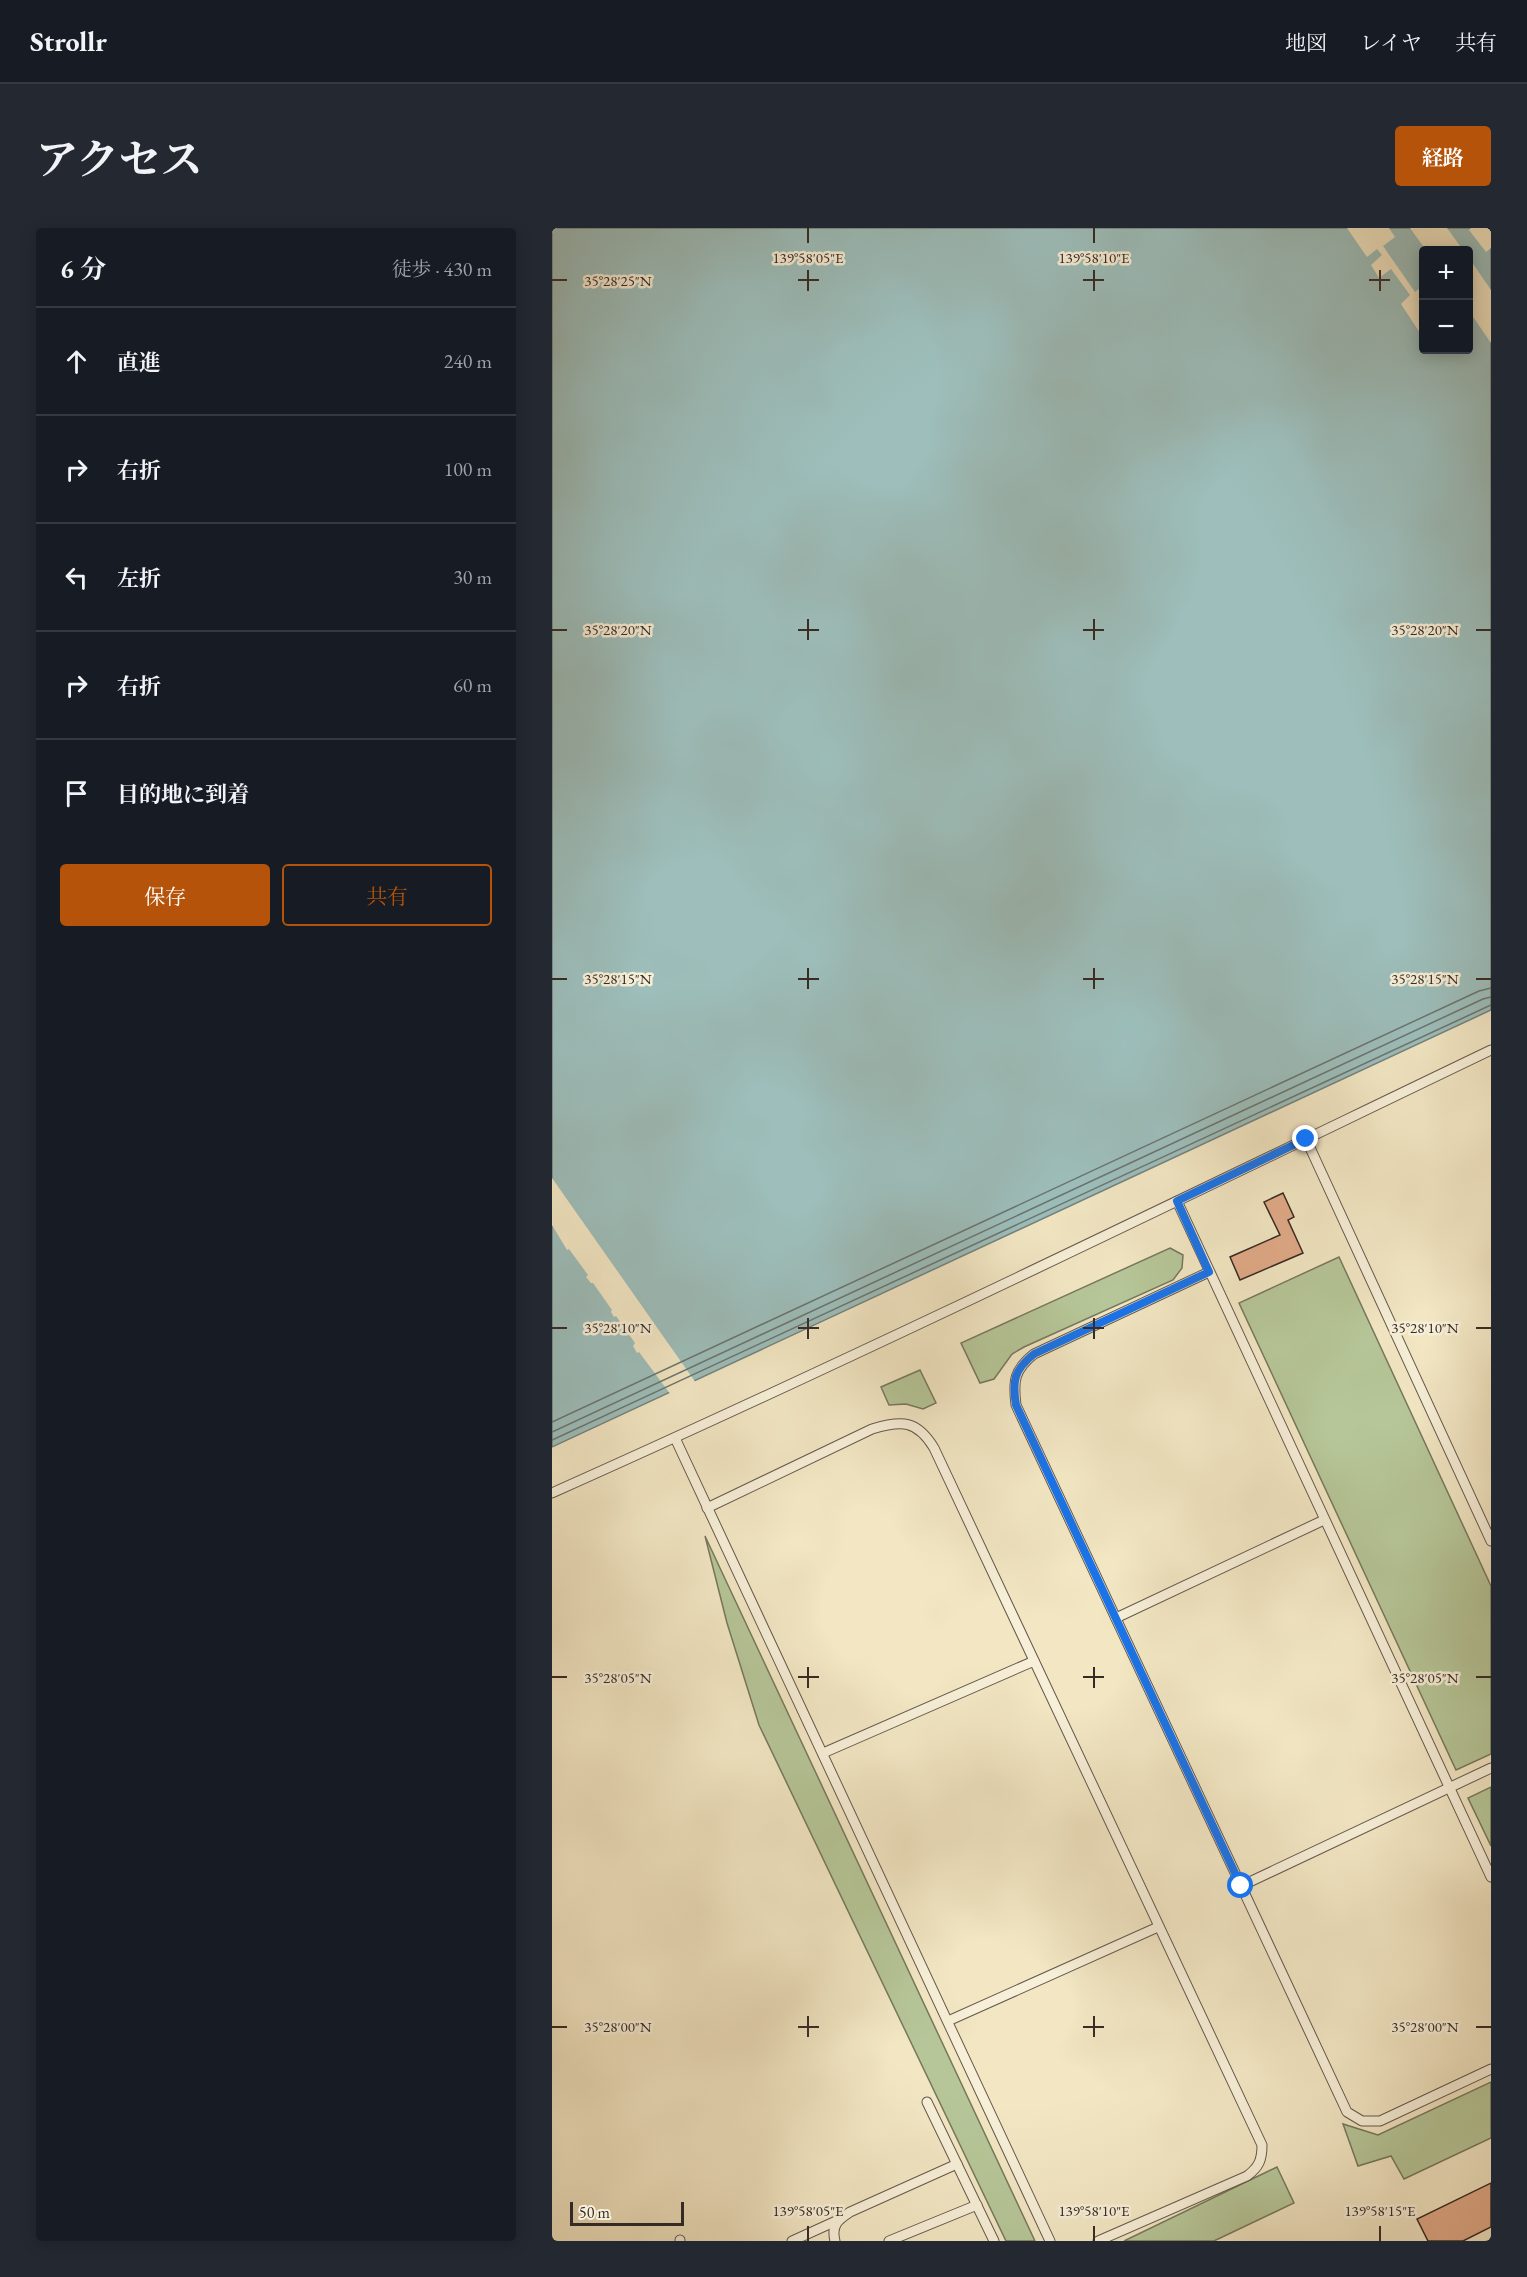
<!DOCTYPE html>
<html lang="ja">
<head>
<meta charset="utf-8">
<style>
  body { margin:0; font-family:"EB Garamond","Noto Serif JP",serif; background:#242831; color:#f1f3f6 }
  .controls { position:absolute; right:18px; top:18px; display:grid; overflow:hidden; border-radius:6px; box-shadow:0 3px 15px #0003 }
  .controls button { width:54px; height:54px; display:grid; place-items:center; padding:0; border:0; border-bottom:2px solid #363941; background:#171b24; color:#f1f3f6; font:30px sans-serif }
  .scale { position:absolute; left:18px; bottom:15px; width:114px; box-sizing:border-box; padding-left:6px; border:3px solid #362a25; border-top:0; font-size:16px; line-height:21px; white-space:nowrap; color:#362a25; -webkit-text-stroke:4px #f7efd8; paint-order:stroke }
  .stop { position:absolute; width:18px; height:18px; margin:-14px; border:4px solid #1a73e8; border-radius:50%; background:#fff }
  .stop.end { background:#1a73e8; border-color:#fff; box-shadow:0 2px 6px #0008 }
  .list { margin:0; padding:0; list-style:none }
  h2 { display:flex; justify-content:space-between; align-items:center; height:78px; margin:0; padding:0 24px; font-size:26px }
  h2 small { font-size:20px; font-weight:400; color:#9ea1a6 }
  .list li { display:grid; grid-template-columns:39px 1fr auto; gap:18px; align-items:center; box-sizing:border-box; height:108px; padding:0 24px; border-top:2px solid #363941 }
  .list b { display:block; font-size:22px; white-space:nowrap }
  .list em { font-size:20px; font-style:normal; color:#9ea1a6 }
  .actions { display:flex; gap:12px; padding:18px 24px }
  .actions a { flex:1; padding:14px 0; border:2px solid #b45309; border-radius:6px; text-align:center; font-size:21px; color:#b45309 }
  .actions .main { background:#b45309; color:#fff }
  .icon { flex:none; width:33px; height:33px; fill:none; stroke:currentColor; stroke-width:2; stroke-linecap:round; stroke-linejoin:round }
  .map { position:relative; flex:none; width:939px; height:2013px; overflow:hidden; border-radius:6px }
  header { display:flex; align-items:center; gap:36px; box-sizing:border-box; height:84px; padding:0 30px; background:#171b24; border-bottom:2px solid #363941 }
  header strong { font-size:28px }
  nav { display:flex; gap:33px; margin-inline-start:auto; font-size:21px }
  .intro { display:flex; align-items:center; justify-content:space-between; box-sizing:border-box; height:144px; padding:0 36px }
  h1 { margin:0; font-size:42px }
  .button { padding:15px 27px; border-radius:6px; background:#b45309; color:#fff; font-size:21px; font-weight:700 }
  main { display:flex; gap:36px; padding:0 36px }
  aside { flex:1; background:#171b24; border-radius:6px; box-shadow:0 3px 15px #0003 }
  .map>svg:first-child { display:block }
  .green { fill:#b6c698; stroke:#76785e; stroke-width:1.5 }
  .water { fill:#9dbebb; stroke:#74837f; stroke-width:1.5; fill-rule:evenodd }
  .pier { fill:#f2e6c3 }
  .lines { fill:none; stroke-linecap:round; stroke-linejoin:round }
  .shore { stroke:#6a7470; stroke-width:1.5 }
  .building { fill:#e0a987; stroke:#362a25; stroke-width:1.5 }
  .service-casing { stroke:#65594c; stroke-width:11 }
  .service { stroke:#f7efd8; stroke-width:9 }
  .route { stroke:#1a73e8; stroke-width:8 }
  .ticks { fill:none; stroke:#362a25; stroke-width:2 }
  .ticks-label { font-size:15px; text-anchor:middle; fill:#362a25; stroke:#f7efd8; stroke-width:5; stroke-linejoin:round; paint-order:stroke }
</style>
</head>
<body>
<header>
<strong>Strollr</strong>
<nav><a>地図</a><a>レイヤ</a><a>共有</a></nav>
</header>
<div class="intro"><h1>アクセス</h1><a class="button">経路</a></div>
<main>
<aside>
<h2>6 分<small>徒歩 · 430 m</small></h2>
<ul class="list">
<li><svg class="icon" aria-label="ahead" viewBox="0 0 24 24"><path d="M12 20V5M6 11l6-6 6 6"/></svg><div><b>直進</b></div><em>240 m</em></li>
<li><svg class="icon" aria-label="right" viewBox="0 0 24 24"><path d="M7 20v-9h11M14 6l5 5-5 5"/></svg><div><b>右折</b></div><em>100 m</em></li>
<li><svg class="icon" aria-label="left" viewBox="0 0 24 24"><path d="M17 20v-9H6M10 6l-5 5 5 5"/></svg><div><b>左折</b></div><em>30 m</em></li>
<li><svg class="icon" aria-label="right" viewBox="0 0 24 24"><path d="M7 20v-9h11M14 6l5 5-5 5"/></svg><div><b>右折</b></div><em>60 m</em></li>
<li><svg class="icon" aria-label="arrive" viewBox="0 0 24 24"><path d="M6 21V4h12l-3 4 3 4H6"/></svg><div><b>目的地に到着</b></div></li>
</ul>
<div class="actions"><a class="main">保存</a><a>共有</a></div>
</aside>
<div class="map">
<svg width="939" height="2013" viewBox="0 0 939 2013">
  <rect width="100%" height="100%" fill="#f2e6c3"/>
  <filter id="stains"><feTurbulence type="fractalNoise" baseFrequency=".00333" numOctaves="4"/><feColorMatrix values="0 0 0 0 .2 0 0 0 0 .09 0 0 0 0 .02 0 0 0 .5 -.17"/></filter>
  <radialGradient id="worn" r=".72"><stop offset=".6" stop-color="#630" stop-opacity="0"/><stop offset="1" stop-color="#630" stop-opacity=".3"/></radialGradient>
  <!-- green -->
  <g class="green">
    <polygon points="618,1020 631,1027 630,1040 621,1052 472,1119 460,1126 442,1151 428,1155 409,1115"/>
    <polygon points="787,1029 939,1358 939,1526 904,1542 687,1075"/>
    <polygon points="368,1142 384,1175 371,1181 354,1176 337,1177 329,1159"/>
    <polygon points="153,1308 483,2013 454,2013 207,1497 175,1395"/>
    <polygon points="939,1559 939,1618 916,1570"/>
    <polygon points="939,1854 939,1910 852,1951 839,1928 806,1938 791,1896 826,1907"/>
    <polygon points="725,1939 742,1975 662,2013 572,2013"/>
  </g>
  <!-- water -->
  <path class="water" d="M0,0h939v782l-939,437zM872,22h44v100h-44z"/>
  <!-- pier -->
  <g class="pier">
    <polygon points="795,0 837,0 843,9 831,18 863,64 871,58 871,102 868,105 849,76 858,67 839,41 827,50 819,37 830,27 825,21 815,29"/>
    <polygon points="858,0 895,0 911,22 874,22"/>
    <polygon points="919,0 939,0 939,20 934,24 917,2"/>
    <polygon points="917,30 939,62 939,115 917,83"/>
    <polygon points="0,950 144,1155 119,1167 87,1124 85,1125 81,1118 83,1115 64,1088 62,1089 59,1084 60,1082 41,1055 39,1055 34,1049 36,1047 17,1021 15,1022 0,997"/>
  </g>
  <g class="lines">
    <!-- shore -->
    <g class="shore">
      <polyline points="0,1194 927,763 939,760"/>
      <polyline points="0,1204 931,771 939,769"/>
      <polyline points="0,1212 939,777"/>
    </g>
  </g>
  <!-- building -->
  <g class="building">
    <polygon points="731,965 742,989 736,992 751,1025 688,1052 678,1029 728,1007 712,974"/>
    <polygon points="939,1955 939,1999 911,2013 876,2013 865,1991"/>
  </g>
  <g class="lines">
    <!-- service casing -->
    <g class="service-casing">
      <g id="service">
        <polyline points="754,911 939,1313"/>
        <polyline points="625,973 939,1649"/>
        <path d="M657,1044l-175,82c-20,16 -21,27 -18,51l331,707 15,9h18l111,-52"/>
        <polyline points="123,1210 498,2013"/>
        <path d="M0,1265c316,-141 627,-293 939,-443"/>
        <path d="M155,1280l165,-79c30,-9 45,-9 62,19l328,697c0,15 -3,22 -15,31l-149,65"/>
        <polyline points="564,1390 772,1292"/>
        <polyline points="271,1525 482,1433"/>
        <polyline points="689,1658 939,1540"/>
        <polyline points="396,1793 606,1699"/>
        <polyline points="375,1874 442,2013"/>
        <polyline points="128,2012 128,2013"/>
        <polyline points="240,2013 284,1993"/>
        <path d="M283,2013c-4,-16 3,-21 15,-29l107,-48"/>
        <polyline points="337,2013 425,1977"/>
      </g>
    </g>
    <!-- service -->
    <use href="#service" class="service"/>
  </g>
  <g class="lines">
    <!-- route -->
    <path class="route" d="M689,1658l-225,-481c-4,-24 -2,-35 18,-51l175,-82 -32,-71 129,-62"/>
  </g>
  <!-- ticks -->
  <path class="ticks" d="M256,0v15M542,0v15M256,42v21M542,42v21M828,42v21M0,52h15M246,52h21M531,52h21M817,52h21M256,391v21M542,391v21M0,402h15M246,402h21M531,402h21M924,402h15M256,740v21M542,740v21M0,751h15M246,751h21M531,751h21M924,751h15M256,1090v21M542,1090v21M0,1100h15M246,1100h21M531,1100h21M924,1100h15M256,1439v21M542,1439v21M0,1449h15M246,1449h21M531,1449h21M924,1449h15M256,1788v21M542,1788v21M0,1799h15M246,1799h21M531,1799h21M924,1799h15M256,1998v15M542,1998v15M828,1998v15"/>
  <g class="ticks-label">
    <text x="256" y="35">139°58'05"E</text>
    <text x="542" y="35">139°58'10"E</text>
    <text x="66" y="58">35°28'25"N</text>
    <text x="66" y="407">35°28'20"N</text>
    <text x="873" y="407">35°28'20"N</text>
    <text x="66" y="756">35°28'15"N</text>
    <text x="873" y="756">35°28'15"N</text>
    <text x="66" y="1105">35°28'10"N</text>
    <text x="873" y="1105">35°28'10"N</text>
    <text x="66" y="1455">35°28'05"N</text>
    <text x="873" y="1455">35°28'05"N</text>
    <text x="66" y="1804">35°28'00"N</text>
    <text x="873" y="1804">35°28'00"N</text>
    <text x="256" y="1988">139°58'05"E</text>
    <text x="542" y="1988">139°58'10"E</text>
    <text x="828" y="1988">139°58'15"E</text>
  </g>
  <rect width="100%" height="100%" filter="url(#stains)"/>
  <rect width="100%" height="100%" fill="url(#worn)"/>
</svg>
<div class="controls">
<button>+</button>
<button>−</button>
</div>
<div class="scale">50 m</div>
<div class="stop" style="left:689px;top:1658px"></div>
<div class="stop end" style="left:754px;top:911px"></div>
</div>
</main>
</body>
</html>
